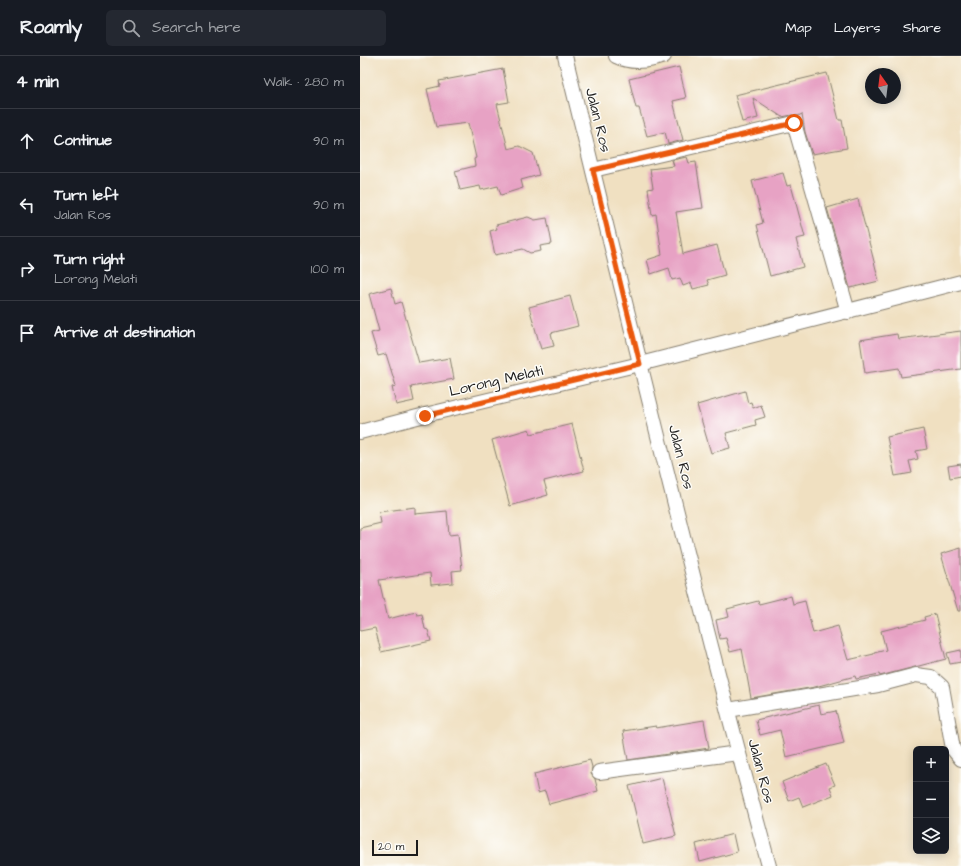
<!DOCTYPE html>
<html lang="en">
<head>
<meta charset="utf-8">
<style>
  body { margin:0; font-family:"Architects Daughter",sans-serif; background:#242831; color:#f1f3f6 }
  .controls { position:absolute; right:12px; bottom:12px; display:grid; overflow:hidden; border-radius:6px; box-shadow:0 2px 10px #0003 }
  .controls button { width:36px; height:36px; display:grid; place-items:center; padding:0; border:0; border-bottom:1px solid #363941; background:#171b24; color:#f1f3f6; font:20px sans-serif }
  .compass { position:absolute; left:505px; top:12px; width:36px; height:36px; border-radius:50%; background:#171b24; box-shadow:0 2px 10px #0003; rotate:346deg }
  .scale { position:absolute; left:12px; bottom:10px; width:46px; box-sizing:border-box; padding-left:4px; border:2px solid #1c1c1c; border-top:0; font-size:11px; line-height:14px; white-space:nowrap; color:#1c1c1c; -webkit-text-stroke:3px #fdfcf7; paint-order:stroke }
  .stop { position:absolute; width:12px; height:12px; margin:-9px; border:3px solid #ea580c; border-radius:50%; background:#fff }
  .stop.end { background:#ea580c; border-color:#fff; box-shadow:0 1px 4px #0008 }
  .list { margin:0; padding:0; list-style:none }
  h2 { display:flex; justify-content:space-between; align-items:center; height:52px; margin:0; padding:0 16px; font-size:17px }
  h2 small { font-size:13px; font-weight:400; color:#9ea1a6 }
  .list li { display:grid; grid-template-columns:26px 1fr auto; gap:12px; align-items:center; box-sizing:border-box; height:64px; padding:0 16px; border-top:1px solid #363941 }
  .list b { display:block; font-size:15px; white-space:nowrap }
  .list p { margin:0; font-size:13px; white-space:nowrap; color:#9ea1a6 }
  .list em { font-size:13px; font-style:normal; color:#9ea1a6 }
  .icon { flex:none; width:22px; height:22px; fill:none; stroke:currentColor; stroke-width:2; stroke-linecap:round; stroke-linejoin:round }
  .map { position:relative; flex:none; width:601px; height:810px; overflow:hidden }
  header { display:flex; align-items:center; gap:24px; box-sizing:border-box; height:56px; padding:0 20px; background:#171b24; border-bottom:1px solid #363941 }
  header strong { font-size:19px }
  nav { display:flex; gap:22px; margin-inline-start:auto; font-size:14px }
  .search { width:280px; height:36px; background:#242831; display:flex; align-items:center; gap:10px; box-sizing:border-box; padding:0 14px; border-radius:6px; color:#9ea1a6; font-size:15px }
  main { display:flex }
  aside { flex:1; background:#171b24 }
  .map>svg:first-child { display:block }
  .building { fill:#e7a2c4 }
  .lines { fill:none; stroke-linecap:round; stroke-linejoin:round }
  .street-casing { stroke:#867e6e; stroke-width:16 }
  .street { stroke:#fff; stroke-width:14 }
  .route { stroke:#ea580c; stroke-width:5 }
  .labels { text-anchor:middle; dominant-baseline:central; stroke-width:3; stroke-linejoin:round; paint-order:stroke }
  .street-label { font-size:15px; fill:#1c1c1c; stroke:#fdfcf7 }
</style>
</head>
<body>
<header>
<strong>Roamly</strong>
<div class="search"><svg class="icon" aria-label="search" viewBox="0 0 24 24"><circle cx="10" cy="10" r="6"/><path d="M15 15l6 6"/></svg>Search here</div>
<nav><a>Map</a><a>Layers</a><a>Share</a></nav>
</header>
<main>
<aside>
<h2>4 min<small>Walk · 280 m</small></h2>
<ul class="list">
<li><svg class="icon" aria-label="ahead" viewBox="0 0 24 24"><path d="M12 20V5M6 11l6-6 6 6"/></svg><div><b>Continue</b></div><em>90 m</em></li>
<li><svg class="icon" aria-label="left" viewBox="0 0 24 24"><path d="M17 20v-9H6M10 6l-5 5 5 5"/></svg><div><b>Turn left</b><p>Jalan Ros</p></div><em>90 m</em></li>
<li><svg class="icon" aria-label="right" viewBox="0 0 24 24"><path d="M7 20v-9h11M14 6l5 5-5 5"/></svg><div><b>Turn right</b><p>Lorong Melati</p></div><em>100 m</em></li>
<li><svg class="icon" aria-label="arrive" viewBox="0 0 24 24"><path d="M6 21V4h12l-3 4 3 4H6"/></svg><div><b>Arrive at destination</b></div></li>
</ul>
</aside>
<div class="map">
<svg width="601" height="810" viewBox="0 0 601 810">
  <rect width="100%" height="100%" fill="#fdfcf7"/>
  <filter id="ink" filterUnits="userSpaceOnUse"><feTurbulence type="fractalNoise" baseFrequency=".025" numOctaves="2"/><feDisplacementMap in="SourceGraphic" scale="8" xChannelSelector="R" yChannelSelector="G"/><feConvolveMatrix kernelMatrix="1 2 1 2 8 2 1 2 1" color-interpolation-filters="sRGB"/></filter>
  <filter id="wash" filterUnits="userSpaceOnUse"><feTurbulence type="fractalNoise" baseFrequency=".012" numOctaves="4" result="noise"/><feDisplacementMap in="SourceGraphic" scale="16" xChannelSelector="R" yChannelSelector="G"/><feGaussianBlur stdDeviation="0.9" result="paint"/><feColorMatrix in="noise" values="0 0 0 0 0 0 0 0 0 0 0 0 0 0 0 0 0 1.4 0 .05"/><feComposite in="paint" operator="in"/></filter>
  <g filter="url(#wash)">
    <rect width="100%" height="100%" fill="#f0e0c1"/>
    <g id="blocks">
      <!-- building -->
      <g class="building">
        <polygon points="319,11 326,42 313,45 323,84 308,88 305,76 287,80 279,52 276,52 269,23"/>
        <polygon points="143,13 149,46 137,48 148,93 159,90 173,97 179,119 161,124 163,132 141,139 138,130 121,134 120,130 100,134 95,115 115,110 114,103 116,102 108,67 76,71 67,33 80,30 79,25"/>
        <polygon points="467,17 479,64 482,64 487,92 452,98 445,76 442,58 438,60 432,59 422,61 393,42 398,62 382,66 375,39"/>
        <polygon points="327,101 329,107 336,106 343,152 316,156 323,198 357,189 365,219 347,224 349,229 333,233 331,227 323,230 320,222 312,224 309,212 291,218 287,204 302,199 296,158 292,159 288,133 293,132 290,113 314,110 312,104"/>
        <polygon points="423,117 427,130 431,129 445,181 436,183 443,211 410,220 397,169 403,167 392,125"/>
        <polygon points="498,143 519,225 490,232 467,152"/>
        <polygon points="168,161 175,164 187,162 192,188 180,190 181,195 170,197 163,193 135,199 130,175 137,173 136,169"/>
        <polygon points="31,232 35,248 41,246 59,307 90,302 94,323 51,331 54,345 36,349 32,331 36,330 26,298 18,300 11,277 19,275 9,238"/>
        <polygon points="210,240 218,270 191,277 194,290 181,293 169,251"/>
        <polygon points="601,275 601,313 541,321 539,312 505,317 500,284 537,278 538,283"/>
        <polygon points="385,335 388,347 391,346 393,352 401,349 405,361 395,364 396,369 366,377 370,392 351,397 337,349"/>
        <polygon points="212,368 224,415 184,425 188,439 150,450 132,384 169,373 171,378"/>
        <polygon points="563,373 567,393 556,395 558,403 549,405 552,417 535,420 527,381"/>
        <polygon points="601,408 601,420 590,422 588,410"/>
        <polygon points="55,451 55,458 87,455 89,479 98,478 102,514 92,515 93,527 71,529 70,517 19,524 28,563 56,556 57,559 62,558 65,573 68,574 71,585 21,596 15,572 0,575 0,472 21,467 19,456"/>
        <polygon points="601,492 601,555 598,555 581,498"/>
        <polygon points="431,540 433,548 445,545 453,577 478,570 488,604 514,598 514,597 526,594 521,575 565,564 564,561 575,558 586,603 520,620 519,618 496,623 495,620 455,631 391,642 382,593 370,596 366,582 360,583 356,564 369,561 367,553 398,545 399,548"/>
        <polygon points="601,594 601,606 590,608 587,597"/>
        <polygon points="459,649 461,658 476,655 484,687 426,701 420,674 400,679 396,664"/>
        <polygon points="344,664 349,692 268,704 263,675 296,670 296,672"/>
        <polygon points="230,704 232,711 231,718 235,723 238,735 189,748 185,735 178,737 174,718"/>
        <polygon points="466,708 475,729 470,731 473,739 443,751 439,741 429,745 422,726"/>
        <polygon points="302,722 316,780 283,788 269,730"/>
        <polygon points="373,778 377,796 340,806 336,788"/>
      </g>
    </g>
  </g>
  <g filter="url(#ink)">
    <use href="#blocks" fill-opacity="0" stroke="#867e6e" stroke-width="1"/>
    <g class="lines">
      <!-- street casing -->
      <g class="street-casing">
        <g id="street">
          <path d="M205,0c66,271 131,541 204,810"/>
          <path d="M256,0c16,8 32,5 48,0"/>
          <polyline points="233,114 434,67 488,256"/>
          <polyline points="0,376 65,359 280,308 601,226"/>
          <polyline points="368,654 518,629 556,619 571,621 582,631 593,693 601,703"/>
          <polyline points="239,716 378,697"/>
        </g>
      </g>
      <!-- street -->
      <use href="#street" class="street"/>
    </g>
  </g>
  <g class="lines" filter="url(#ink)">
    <!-- route -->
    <polyline class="route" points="65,360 280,308 233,114 434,67"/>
  </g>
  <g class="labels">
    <!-- street labels -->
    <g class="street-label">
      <text transform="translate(238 64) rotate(76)">Jalan Ros</text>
      <text transform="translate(136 325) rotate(-13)">Lorong Melati</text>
      <text transform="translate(321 401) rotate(76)">Jalan Ros</text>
      <text transform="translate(401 715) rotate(75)">Jalan Ros</text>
    </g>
  </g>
</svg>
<div class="controls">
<button>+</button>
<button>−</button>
<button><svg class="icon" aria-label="layers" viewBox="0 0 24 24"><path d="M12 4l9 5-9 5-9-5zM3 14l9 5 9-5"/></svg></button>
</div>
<svg class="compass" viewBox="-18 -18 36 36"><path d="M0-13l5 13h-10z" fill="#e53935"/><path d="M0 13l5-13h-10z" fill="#9ea1a6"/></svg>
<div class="scale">20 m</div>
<div class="stop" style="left:434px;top:67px"></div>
<div class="stop end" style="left:65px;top:360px"></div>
</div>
</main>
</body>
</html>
